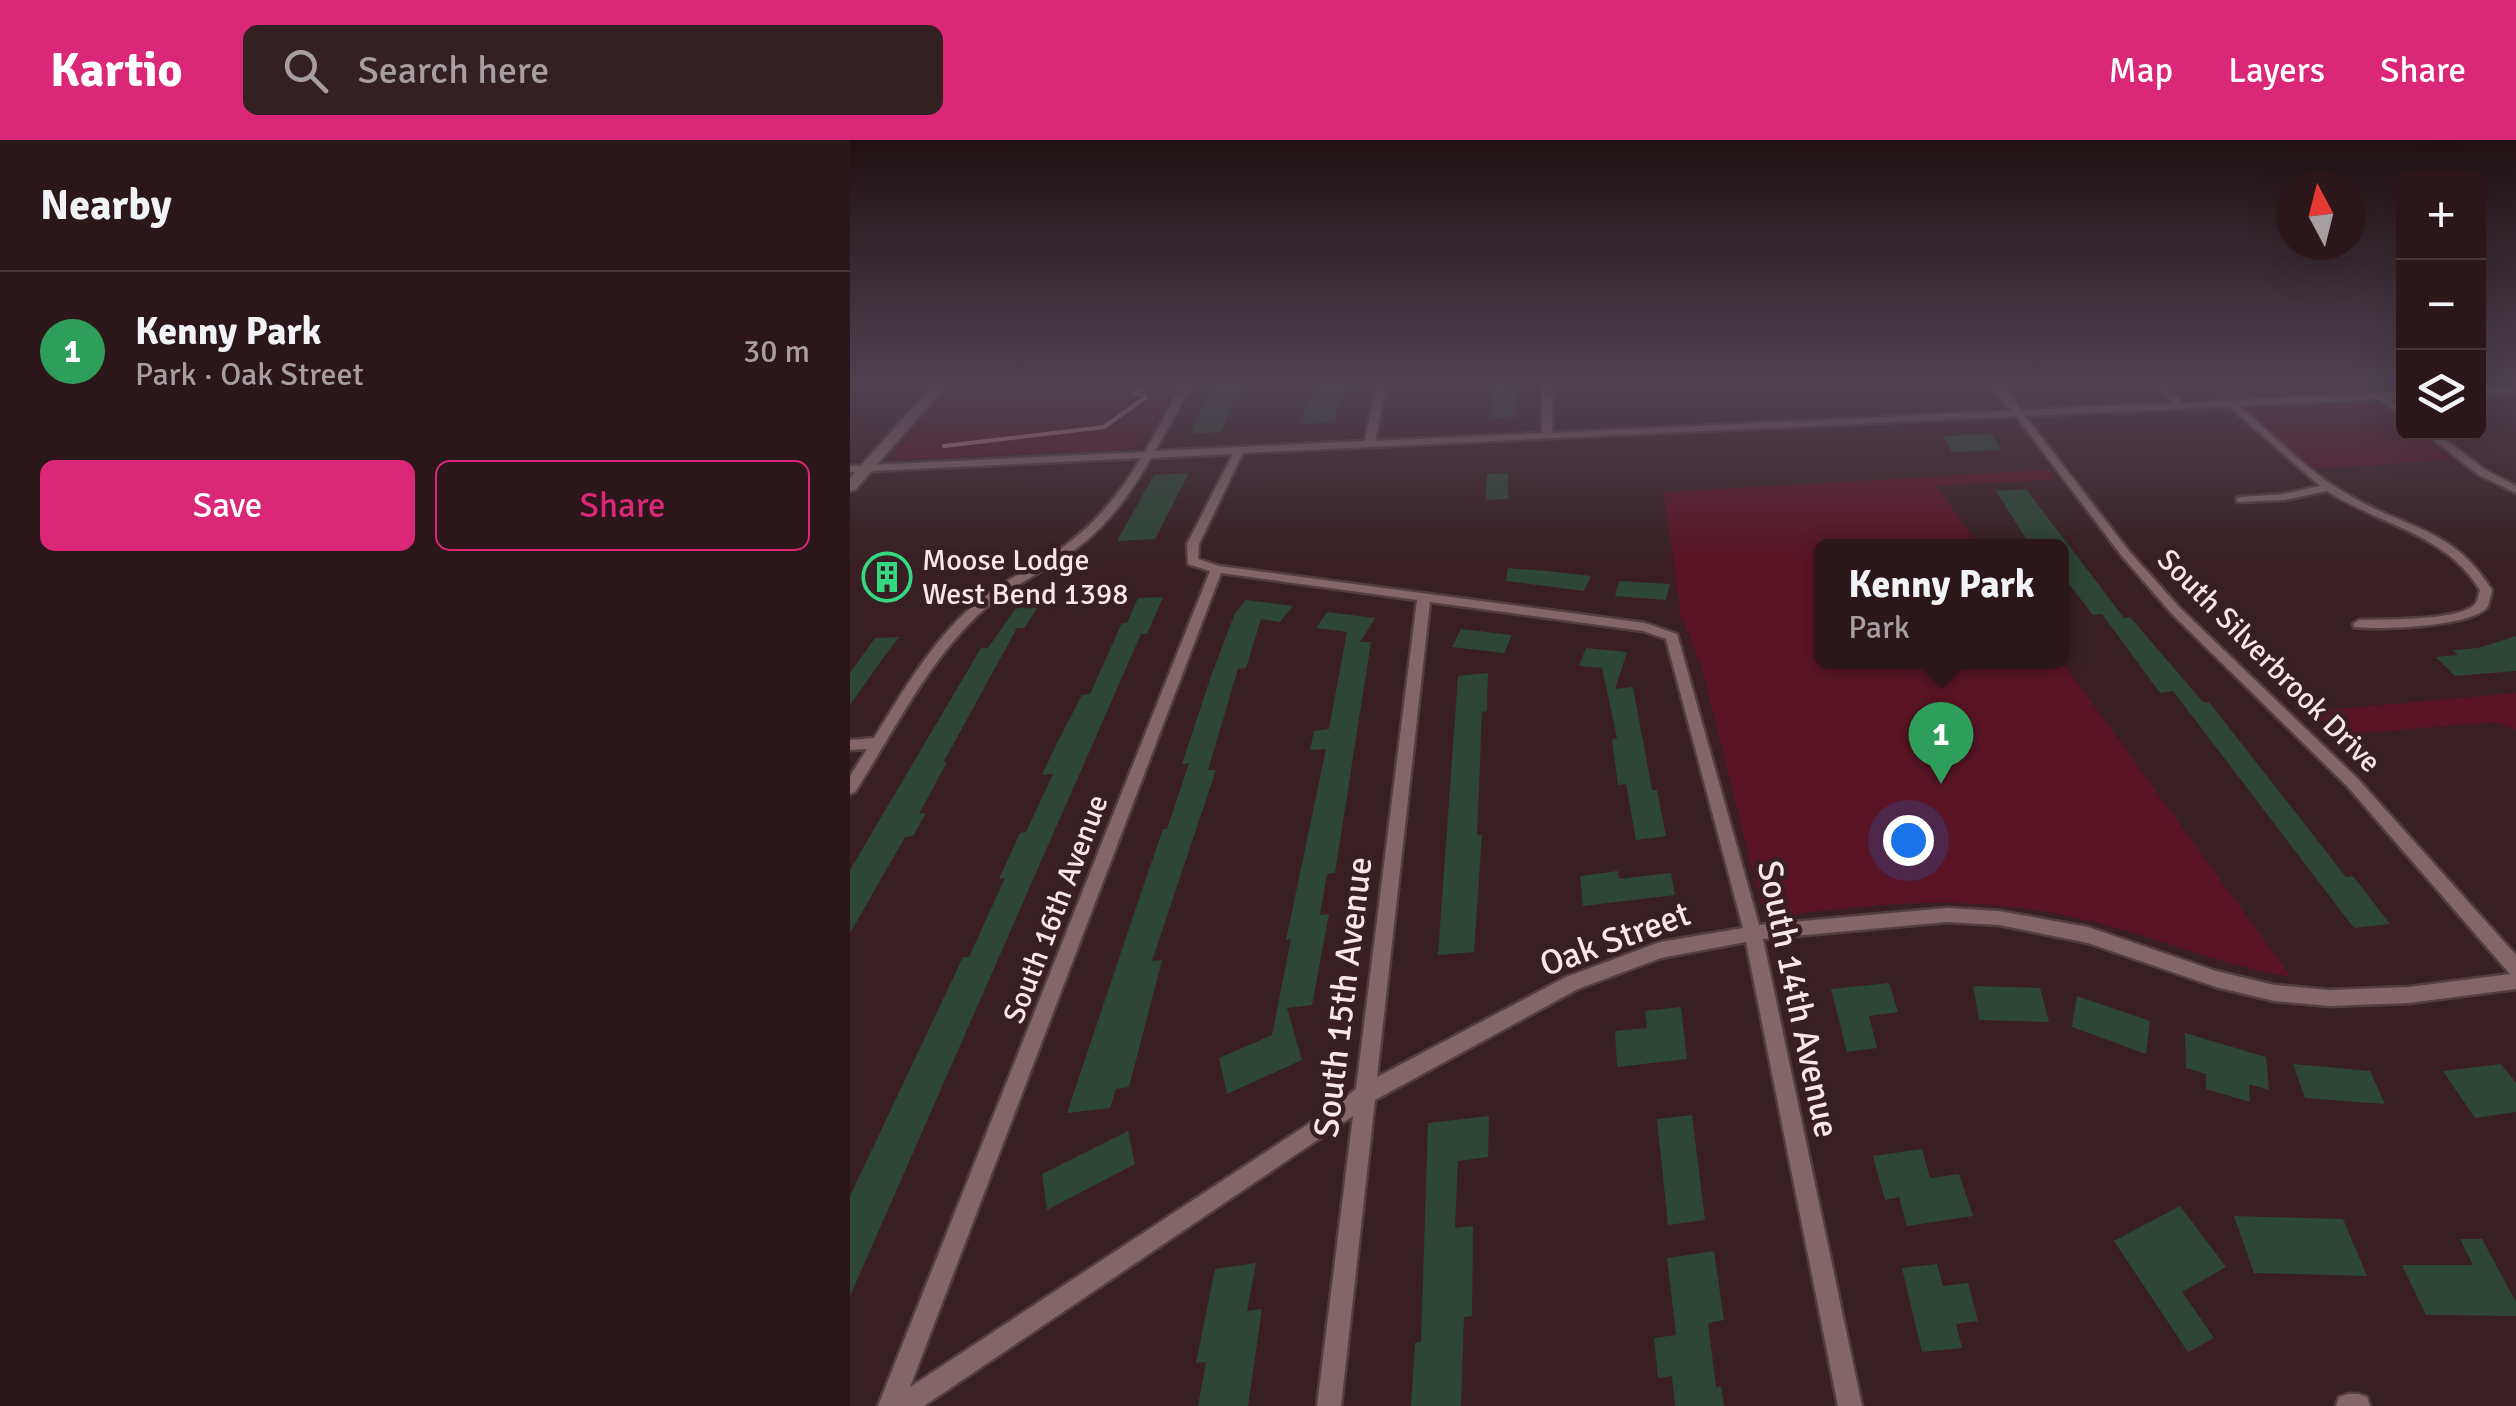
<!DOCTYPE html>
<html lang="en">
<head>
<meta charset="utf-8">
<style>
  body { margin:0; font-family:Signika,sans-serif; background:#332023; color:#f1f3f6 }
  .controls { position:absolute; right:30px; top:30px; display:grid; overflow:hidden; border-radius:15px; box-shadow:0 10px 40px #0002 }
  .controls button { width:90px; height:90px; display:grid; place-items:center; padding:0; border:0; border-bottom:2px solid #473639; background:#2b171a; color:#f1f3f6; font:50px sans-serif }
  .compass { position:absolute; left:1426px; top:30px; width:90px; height:90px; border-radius:50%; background:#2b171a; box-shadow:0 10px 40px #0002; rotate:353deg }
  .you { position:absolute; left:1058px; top:700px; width:35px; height:35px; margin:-25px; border:8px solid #fff; border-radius:50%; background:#1a73e8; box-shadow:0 0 0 15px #1a73e833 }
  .badge { display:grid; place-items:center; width:65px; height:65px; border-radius:50%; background:#db2777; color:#fff; font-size:32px; font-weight:700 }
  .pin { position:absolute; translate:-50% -82px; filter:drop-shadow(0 2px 5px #0008) }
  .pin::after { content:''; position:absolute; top:52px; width:35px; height:30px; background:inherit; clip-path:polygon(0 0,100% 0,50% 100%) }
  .popup { position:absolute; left:964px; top:399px; width:255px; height:130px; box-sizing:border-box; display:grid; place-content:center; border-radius:15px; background:#2b171a; filter:drop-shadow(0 2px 8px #0005); font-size:32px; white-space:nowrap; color:#a69fa2 }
  .popup b { font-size:38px; color:#f1f3f6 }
  .popup::after { content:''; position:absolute; left:50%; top:100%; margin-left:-20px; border:20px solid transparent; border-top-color:#2b171a }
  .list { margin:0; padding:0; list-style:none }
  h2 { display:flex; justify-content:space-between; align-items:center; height:130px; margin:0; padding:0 40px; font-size:42px }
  h2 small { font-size:32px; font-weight:400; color:#a69fa2 }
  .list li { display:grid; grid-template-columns:65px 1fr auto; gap:30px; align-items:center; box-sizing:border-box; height:160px; padding:0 40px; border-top:2px solid #473639 }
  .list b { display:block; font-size:38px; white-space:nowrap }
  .list p { margin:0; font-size:32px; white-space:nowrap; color:#a69fa2 }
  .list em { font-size:32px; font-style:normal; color:#a69fa2 }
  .actions { display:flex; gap:20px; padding:30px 40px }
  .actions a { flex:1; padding:22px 0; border:2px solid #db2777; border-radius:15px; text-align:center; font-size:35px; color:#db2777 }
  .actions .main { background:#db2777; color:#fff }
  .icon { flex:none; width:55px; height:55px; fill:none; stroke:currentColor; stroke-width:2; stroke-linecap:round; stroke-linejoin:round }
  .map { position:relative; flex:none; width:1666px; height:1266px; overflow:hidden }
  header { display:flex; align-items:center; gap:60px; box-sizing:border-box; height:140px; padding:0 50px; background:#db2777; color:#fff }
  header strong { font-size:48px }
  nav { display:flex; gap:55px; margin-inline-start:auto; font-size:35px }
  .search { width:700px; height:90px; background:#332023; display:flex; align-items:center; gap:25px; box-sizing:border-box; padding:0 35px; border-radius:15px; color:#a69fa2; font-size:38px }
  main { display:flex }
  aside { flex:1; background:#2b171a }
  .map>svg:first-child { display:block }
  .green { fill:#5a1425 }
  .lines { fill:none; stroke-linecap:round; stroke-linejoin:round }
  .stream { stroke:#bc7a85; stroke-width:4 }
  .building { fill:#2e4636 }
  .minor-casing { stroke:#533d41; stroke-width:5 }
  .tertiary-casing { stroke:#533d41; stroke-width:5 }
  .minor { fill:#846568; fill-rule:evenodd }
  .tertiary { fill:#846568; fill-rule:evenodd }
  .labels { text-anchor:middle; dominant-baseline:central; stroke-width:9; stroke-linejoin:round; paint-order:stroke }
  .poi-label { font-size:30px; fill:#f9e6e8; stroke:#391f23; text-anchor:start }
  .street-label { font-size:30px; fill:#f9e6e8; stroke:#391f23 }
  .near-street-label { font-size:35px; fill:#f9e6e8; stroke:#391f23 }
</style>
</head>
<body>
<header>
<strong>Kartio</strong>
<div class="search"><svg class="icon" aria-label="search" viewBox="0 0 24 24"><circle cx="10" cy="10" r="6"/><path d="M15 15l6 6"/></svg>Search here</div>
<nav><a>Map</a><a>Layers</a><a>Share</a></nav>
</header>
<main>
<aside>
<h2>Nearby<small></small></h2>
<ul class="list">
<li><span class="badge" style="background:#2e9e5b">1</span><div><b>Kenny Park</b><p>Park · Oak Street</p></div><em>30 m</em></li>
</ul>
<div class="actions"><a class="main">Save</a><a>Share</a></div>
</aside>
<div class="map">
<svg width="1666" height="1266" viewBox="0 0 1666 1266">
  <rect width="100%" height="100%" fill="#391f23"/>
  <!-- green -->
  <g class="green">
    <polygon points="104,243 327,243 290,304 282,309 42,320 47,306"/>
    <polygon points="1524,263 1553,280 1554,292 1570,293 1607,320 1462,329 1397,270"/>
    <path d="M1199,330l7,9 -120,7 43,60 -158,1v115l240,-2 230,317c-74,-12 -141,-43 -214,-59 -106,-24 -190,-16 -296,-2l-12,-3 -8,-9 -59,-236 -21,-52 -17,-124z"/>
    <polygon points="1666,553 1666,590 1645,582 1485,595 1464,571"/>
  </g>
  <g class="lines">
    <!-- stream -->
    <polyline class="stream" points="94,306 254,287 296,257 284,253 295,248 290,243"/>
  </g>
  <!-- building -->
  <g class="building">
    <polygon points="363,243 393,243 370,292 341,294"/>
    <polygon points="470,243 496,243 484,282 449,284 458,259 464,258"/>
    <polygon points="643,243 657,243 657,251 667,250 665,277 641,279"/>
    <polygon points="1141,294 1151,310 1102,312 1093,296"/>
    <polygon points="339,333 305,399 267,401 304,335"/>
    <polygon points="658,333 658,359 636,360 637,334"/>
    <polygon points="1176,349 1274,478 1280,477 1353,562 1359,562 1496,737 1503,736 1540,784 1504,788 1323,551 1310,553 1252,474 1243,475 1211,434 1211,400 1178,402 1146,351"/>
    <polygon points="658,428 697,431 741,436 734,451 656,441"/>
    <polygon points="206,441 174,488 167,488 93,623 97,622 69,674 76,673 63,696 55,697 0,793 0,730 131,508 138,508 170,462"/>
    <polygon points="769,441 820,444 816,460 765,456"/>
    <polygon points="313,457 297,494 291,494 0,1156 0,1056 113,817 119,817 155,738 149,739 170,693 176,692 203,634 192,635 207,603 232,555 240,554 272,483 277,483 288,458"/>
    <polygon points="396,460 443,466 430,482 411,479 396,528 388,529 358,630 366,630 302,821 312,820 279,947 266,949 260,968 217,973 292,750 313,689 317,689 339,623 332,624 360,539 385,473"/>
    <polygon points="477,472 525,478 510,502 521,502 485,733 477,734 470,775 479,774 462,865 437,868 452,920 377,954 369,918 422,895 441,799 436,800 476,609 460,610 464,591 479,589 497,492 466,488"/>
    <polygon points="611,489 662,495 654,513 602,507"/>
    <polygon points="1666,496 1666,531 1605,536 1586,517 1608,515 1603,510 1628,508"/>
    <polygon points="49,497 31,521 0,565 0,533 25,498"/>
    <polygon points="736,508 777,512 765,549 783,547 802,650 807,650 816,696 786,700 776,644 768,645 762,599 767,598 752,528 729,526"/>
    <polygon points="638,533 637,571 632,572 627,695 632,695 624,812 588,815 608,536"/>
    <polygon points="768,731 769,739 821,733 825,755 733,766 730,736"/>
    <polygon points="1039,843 1048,872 1019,876 1027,908 997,912 981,849"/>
    <polygon points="1123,846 1190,848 1199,882 1129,880"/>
    <polygon points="1227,856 1300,881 1296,914 1222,887"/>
    <polygon points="831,867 837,919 767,927 765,891 797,888 795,871"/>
    <polygon points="1335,893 1416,917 1419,950 1399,944 1400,962 1356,949 1356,934 1336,928"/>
    <polygon points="1443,924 1520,931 1535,964 1455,958"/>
    <polygon points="1651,924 1666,943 1666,972 1625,978 1593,931"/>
    <polygon points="842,975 855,1080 818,1085 807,979"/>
    <polygon points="639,976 638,1017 608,1021 605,1088 623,1086 622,1176 614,1177 611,1266 561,1266 565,1203 571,1202 578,983"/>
    <polygon points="278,991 285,1024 197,1070 192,1034"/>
    <polygon points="1072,1009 1080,1038 1109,1034 1123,1076 1057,1086 1049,1057 1035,1060 1023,1016"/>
    <polygon points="1330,1066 1376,1127 1332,1152 1364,1198 1338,1212 1264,1101"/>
    <polygon points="1384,1076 1493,1079 1517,1136 1404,1133"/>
    <polygon points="1610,1099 1632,1099 1666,1162 1666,1176 1576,1175 1552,1125 1623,1125"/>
    <polygon points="864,1111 874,1180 858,1183 866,1247 871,1246 874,1266 825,1266 822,1236 808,1238 804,1198 826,1195 817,1118"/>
    <polygon points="406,1123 397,1171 412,1169 398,1266 348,1266 356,1222 346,1223 365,1129"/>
    <polygon points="1087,1124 1093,1146 1118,1143 1128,1181 1106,1184 1112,1208 1072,1212 1052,1128"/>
  </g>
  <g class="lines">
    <!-- minor casing -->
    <g class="minor-casing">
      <g id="minor">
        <path d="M333,243h10l-38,68 210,-10 12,-58h10l-12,58 167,-8v-50h10v50l459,-22 -21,-28h10l21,27 152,-7 -20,-20h10l20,20 221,-11v6l-15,1 15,10v8l-26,-18 -138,7c34,30 67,65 107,88 59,36 104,31 145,96 0,1 -4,15 -4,16 -13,21 -110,24 -134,21l-1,-3 6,-4c23,-1 99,1 115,-15 4,-4 4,-9 6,-15 -36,-58 -99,-64 -153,-99l-43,9 -47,2v-4l4,-1 43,-3 36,-8 -91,-80 -204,10 104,135 51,57 177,170 159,177v34l-107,14 -80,3 -55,-5 -58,-14 -128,-44 -89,-18 -52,-3 -184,17 99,467h-24l-92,-464 -85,16 -83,31 -203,111 -34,306h-24l36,-290 -429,290h-46l332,-835 -22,-7 -1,-20 46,-90 -82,4c-20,35 -44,69 -78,93 -34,24 -73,40 -101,70 -49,49 -80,114 -117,171l-5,2v-18l17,-27 -17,1v-10l24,-2c29,-47 59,-99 102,-135 23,-19 51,-33 77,-49 38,-25 65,-57 88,-96l-291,14v-6l295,-14zM1166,276l105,139 51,59 175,172 163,188 -101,13 -80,3 -55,-5 -58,-14 -128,-44 -89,-16 -52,-3 -188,17 -82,-291 -32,-11 -426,-57 -21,-7 1,-15 44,-91zM371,433l196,27 -61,489 -34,26 -412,272zM580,462l213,29 23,8 77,289 -83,14 -94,35 -189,100z"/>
        <polygon points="1666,247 1666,253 1628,255 1628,249"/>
        <polygon points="1573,292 1585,292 1637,331 1666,346 1666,353 1629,335"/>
        <polygon points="1498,1254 1508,1254 1517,1257 1520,1266 1486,1266 1489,1257"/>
      </g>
    </g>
    <!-- tertiary casing -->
    <g class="tertiary-casing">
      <polygon id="tertiary" points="85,243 98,243 5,350 0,351 0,338"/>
    </g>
    <!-- minor -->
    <use href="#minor" class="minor"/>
    <!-- tertiary -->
    <use href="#tertiary" class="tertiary"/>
  </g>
  <!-- sky -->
  <linearGradient id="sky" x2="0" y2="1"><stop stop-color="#1f1113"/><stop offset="0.58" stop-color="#4e4250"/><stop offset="1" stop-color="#4e4250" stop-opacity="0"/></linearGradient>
  <rect width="1666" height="420" fill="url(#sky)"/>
  <!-- icons -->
  <defs>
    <g id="building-ring" transform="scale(2.5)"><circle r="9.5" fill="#391f23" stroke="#34d881" stroke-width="1.5"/><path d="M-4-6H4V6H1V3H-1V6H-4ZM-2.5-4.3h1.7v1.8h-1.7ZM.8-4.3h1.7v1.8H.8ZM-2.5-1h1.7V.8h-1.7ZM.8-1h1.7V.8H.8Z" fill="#34d881"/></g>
  </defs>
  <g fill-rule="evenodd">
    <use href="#building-ring" x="37" y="437"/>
  </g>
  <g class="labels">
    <!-- poi labels -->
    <g class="poi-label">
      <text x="72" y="420">Moose Lodge<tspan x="72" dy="34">West Bend 1398</tspan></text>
    </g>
    <!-- street labels -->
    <g class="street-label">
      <text transform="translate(1419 521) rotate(45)">South Silverbrook Drive</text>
      <text transform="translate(206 769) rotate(-69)">South 16th Avenue</text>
    </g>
    <!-- near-street labels -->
    <g class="near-street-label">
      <text transform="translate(765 799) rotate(-20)">Oak Street</text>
      <text transform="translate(493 857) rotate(-83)">South 15th Avenue</text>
      <text transform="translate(948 859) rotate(78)">South 14th Avenue</text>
    </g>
  </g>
</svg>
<div class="controls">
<button>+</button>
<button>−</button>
<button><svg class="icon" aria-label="layers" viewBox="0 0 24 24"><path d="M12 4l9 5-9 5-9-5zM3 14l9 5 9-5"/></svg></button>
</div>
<svg class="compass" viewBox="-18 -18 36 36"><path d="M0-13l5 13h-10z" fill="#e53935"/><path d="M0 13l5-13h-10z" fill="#a69fa2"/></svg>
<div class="you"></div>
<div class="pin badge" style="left:1091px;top:644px;background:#2e9e5b">1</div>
<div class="popup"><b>Kenny Park</b>Park</div>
</div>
</main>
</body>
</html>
